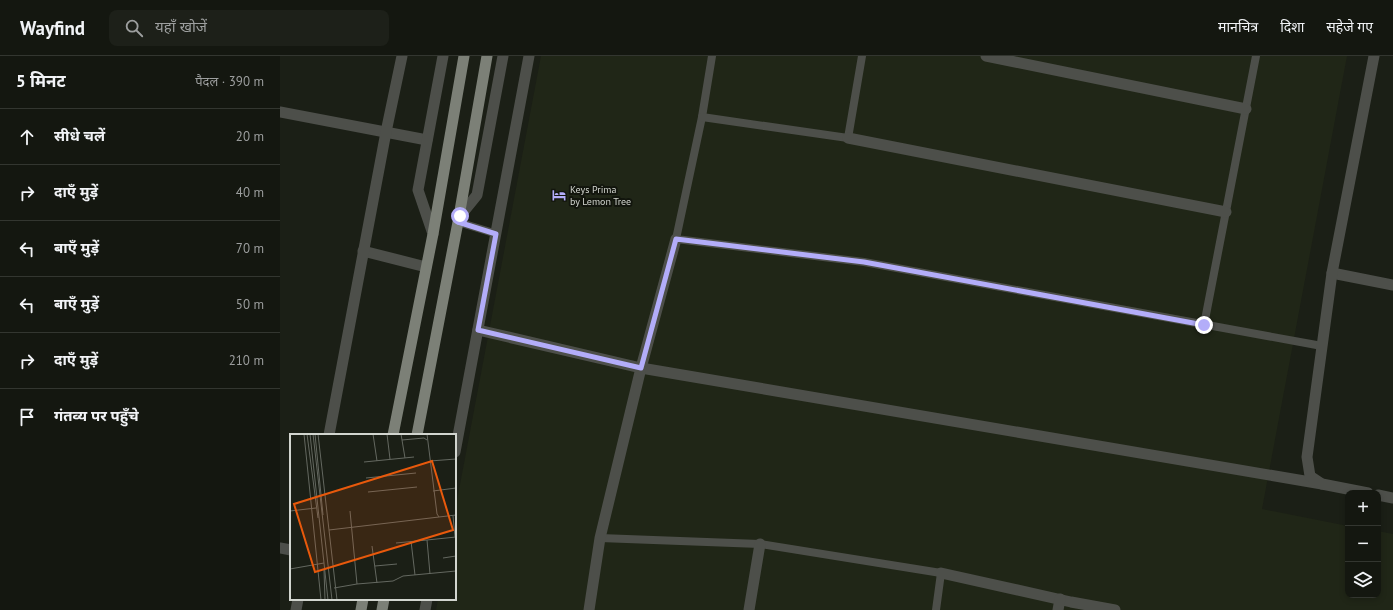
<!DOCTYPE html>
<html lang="hi">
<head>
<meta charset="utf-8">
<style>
  body { margin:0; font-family:"PT Sans","Noto Sans Devanagari",sans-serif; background:#1d2019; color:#f1f3f6 }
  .controls { position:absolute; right:12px; bottom:12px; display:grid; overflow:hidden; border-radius:8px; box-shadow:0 2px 6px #0003 }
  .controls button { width:36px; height:36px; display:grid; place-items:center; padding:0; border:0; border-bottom:1px solid #333630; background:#141710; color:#f1f3f6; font:20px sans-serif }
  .stop { position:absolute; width:12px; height:12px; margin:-9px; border:3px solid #b3adf9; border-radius:50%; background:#fff }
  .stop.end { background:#b3adf9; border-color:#fff; box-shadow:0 1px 4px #0008 }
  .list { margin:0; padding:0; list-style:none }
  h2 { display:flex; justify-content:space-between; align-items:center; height:52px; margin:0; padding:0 16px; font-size:17px }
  h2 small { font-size:13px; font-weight:400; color:#9d9f9f }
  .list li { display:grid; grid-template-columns:26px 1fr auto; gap:12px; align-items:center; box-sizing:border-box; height:56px; padding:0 16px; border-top:1px solid #333630 }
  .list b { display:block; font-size:15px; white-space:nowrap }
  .list em { font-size:13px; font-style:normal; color:#9d9f9f }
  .icon { flex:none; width:22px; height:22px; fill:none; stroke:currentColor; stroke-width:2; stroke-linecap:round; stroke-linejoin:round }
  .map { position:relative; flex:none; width:1113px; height:554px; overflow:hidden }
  header { display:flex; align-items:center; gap:24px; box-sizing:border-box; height:56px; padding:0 20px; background:#141710; border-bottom:1px solid #333630 }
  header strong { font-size:19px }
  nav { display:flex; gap:22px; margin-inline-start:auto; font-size:14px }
  .search { width:280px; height:36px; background:#1d2019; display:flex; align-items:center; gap:10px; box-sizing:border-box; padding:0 14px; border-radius:8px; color:#9d9f9f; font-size:15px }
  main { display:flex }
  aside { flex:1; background:#141710 }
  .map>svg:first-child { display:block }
  .built { fill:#202617 }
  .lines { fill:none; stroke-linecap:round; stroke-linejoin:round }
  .service { stroke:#4d4f4a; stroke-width:8 }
  .minor { stroke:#4d4f4a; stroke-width:11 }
  .tertiary { stroke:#4d4f4a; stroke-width:11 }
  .primary { stroke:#7c8077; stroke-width:11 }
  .route { stroke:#b3adf9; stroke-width:5 }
  .labels { text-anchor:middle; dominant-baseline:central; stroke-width:4; stroke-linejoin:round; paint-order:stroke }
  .poi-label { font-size:10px; fill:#d2d5cf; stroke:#12150d; text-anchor:start }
  .inset-road { fill:none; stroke:#646860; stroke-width:1 }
  .view { fill:#e8590c; fill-opacity:0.15; stroke:#e8590c; stroke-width:2 }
  .inset-edge { fill:none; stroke:#d2d5cf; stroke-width:2 }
</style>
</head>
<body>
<header>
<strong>Wayfind</strong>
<div class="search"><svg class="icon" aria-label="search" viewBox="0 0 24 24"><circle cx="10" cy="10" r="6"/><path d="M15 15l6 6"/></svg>यहाँ खोजें</div>
<nav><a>मानचित्र</a><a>दिशा</a><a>सहेजे गए</a></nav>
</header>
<main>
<aside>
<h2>5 मिनट<small>पैदल · 390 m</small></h2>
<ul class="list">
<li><svg class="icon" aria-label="ahead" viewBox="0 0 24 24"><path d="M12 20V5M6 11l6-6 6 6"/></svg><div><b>सीधे चलें</b></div><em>20 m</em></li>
<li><svg class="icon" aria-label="right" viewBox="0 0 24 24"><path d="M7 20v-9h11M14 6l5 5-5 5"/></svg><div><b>दाएँ मुड़ें</b></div><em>40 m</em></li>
<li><svg class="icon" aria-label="left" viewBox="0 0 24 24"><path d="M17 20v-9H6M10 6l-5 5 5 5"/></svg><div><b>बाएँ मुड़ें</b></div><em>70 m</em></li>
<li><svg class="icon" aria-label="left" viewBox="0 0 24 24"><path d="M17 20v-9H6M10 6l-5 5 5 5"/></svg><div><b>बाएँ मुड़ें</b></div><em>50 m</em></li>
<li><svg class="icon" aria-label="right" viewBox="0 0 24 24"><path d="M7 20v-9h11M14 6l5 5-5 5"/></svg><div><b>दाएँ मुड़ें</b></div><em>210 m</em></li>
<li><svg class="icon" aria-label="arrive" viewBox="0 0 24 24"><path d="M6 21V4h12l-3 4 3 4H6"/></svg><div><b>गंतव्य पर पहुँचे</b></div></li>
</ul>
</aside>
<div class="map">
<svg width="1113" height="554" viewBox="0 0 1113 554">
  <rect width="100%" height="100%" fill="#1b1f16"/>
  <!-- built -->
  <polygon class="built" points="261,0 1067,0 982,453 1068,470 1068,539 1098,539 1098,475 1113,478 1113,554 156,554 158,543 175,543 175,455"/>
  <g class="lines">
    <!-- service -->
    <g class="service">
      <polyline points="432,0 422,61 396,183 584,206 1042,290"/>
      <polyline points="422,61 568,82 582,0"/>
      <polyline points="178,166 217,178"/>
      <polyline points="924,269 976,0"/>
      <polyline points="320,482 480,488 661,517 656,554"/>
    </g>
    <!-- minor -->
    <g class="minor">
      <polyline points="706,0 966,53"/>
      <polyline points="0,56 147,84"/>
      <polyline points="568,82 946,156"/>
      <polyline points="83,195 146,211"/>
      <polyline points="1052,217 1113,229"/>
      <polyline points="198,274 361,312 1042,428"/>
      <polyline points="49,379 106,76 122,0"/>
      <polyline points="175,396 249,0"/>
      <polyline points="1088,437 1042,428 1030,420 1027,401 1052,217 1094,0"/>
      <polyline points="1098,439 1113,442"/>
      <polyline points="0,492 11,494"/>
      <polyline points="661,517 791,546 835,554"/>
      <polyline points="16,554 18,543"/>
      <polyline points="145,554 147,543"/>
      <polyline points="309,554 320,482 361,312 396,183"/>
      <polyline points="469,554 480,488"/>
      <polyline points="778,554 780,543"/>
    </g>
    <!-- tertiary -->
    <g class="tertiary">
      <polyline points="180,160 197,139 223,0"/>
      <polyline points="153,178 138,134 163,0"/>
    </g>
    <!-- primary -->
    <g class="primary">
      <polyline points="113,379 153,178 184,0"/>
      <polyline points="137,379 178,166 207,0"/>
      <polyline points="81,554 83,543"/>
      <polyline points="102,554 104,543"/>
    </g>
  </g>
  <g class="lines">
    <!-- route -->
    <polyline class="route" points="180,160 178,166 216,178 198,274 361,312 396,183 584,206 924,269"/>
  </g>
  <!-- icons -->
  <defs>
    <g id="hotel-bare" transform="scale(1.08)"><path d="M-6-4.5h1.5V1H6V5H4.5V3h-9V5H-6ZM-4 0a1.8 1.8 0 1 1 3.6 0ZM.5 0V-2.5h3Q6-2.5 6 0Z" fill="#b3adf9" stroke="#12150d" stroke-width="2.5" paint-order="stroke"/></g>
  </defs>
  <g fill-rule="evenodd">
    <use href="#hotel-bare" x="279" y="139"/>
  </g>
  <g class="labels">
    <!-- poi labels -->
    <g class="poi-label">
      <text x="290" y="133">Keys Prima<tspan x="290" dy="12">by Lemon Tree</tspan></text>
    </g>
  </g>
  <!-- overview -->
  <g transform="translate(10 378)">
    <rect width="166" height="166" fill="#1b1f16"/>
    <path class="inset-road" d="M14,0l17,166M17,0l11,84M20,0l18,166M23,0l19,166M25,0l8,81M28,0l19,166M83,0l4,27M97,0l3,25M111,0l4,24M137,0l10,80 2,3 17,-2M112,6l22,-2 3,2M140,27l26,-2M74,28l50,-5M76,44l50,-5M143,57l23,-3M78,58l49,-5M0,77l26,-3M60,77l7,73 36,-3 10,-5 53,-5M163,82l2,21M39,96l110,-13M137,106l29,-3M121,107l4,34M106,109l31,-3 3,34M82,112l5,37M153,124l13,-2M85,132l22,-2M0,135l34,-6M34,136l1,30M44,154l23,-4"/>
    <path class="view" d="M142,27l21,69 -138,42 -21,-68z"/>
    <rect width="166" height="166" class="inset-edge"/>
  </g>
</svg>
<div class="controls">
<button>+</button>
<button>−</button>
<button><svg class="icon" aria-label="layers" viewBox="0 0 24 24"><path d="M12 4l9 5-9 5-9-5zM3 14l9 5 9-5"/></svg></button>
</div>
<div class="stop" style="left:180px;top:160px"></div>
<div class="stop end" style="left:924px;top:269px"></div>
</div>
</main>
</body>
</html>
